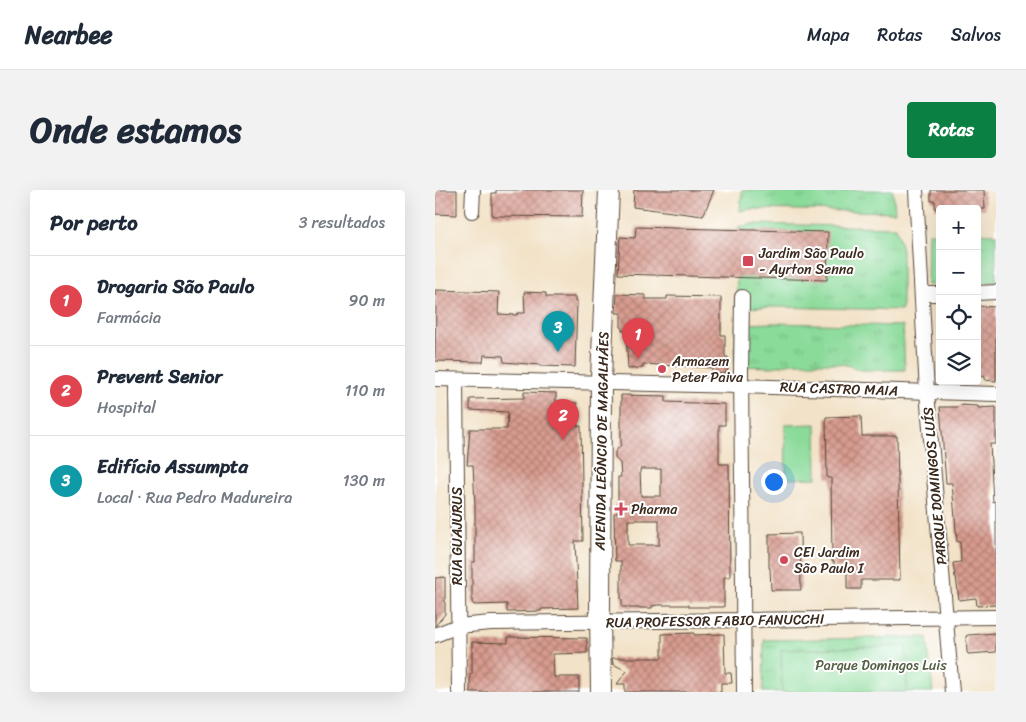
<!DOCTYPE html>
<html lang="pt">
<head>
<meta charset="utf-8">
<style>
  body { margin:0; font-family:Sriracha,sans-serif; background:#f2f2f3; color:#1f2937 }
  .controls { position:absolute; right:15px; top:15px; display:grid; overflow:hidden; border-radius:5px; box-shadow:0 5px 20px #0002 }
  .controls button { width:45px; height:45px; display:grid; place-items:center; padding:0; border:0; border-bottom:1px solid #e0e1e3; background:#fff; color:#1f2937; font:25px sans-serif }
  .you { position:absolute; left:338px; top:291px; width:18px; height:18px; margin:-12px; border:4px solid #fff; border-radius:50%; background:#1a73e8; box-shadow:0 0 0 8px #1a73e833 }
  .badge { display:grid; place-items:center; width:32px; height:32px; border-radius:50%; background:#0b8043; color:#fff; font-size:16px; font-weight:700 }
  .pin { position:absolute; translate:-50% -41px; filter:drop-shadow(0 1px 2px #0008) }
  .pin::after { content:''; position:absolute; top:26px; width:18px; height:15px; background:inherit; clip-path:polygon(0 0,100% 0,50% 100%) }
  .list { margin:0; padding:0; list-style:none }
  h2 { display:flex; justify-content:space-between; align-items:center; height:65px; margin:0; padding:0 20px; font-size:21px }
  h2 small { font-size:16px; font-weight:400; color:#747a83 }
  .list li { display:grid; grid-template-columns:32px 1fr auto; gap:15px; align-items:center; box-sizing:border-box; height:90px; padding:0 20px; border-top:1px solid #e0e1e3 }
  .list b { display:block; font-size:19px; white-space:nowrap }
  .list p { margin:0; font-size:16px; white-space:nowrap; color:#747a83 }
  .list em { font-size:16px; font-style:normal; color:#747a83 }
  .icon { flex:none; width:28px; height:28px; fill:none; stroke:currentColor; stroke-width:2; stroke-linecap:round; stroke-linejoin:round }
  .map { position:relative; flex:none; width:561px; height:502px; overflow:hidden; border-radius:5px }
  header { display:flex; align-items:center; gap:30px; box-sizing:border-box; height:70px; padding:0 25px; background:#fff; border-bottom:1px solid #e0e1e3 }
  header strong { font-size:24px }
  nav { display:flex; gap:28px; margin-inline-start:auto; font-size:18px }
  .intro { display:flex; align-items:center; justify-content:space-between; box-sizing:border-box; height:120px; padding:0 30px }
  h1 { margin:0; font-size:35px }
  .button { padding:12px 22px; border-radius:5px; background:#0b8043; color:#fff; font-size:18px; font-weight:700 }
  main { display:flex; gap:30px; padding:0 30px }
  aside { flex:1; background:#fff; border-radius:5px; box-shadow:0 5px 20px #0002 }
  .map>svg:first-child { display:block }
  .grass { fill:url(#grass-tufts); stroke:#62825c }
  .garden { fill:#8ada9a; stroke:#62825c }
  .building { fill:url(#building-cross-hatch); fill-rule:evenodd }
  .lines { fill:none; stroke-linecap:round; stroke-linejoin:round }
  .street-casing { stroke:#564637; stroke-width:16 }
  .secondary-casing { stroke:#564637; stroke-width:22 }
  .street { stroke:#fff; stroke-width:14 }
  .secondary { stroke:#fff; stroke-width:20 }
  .poi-dot { fill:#d1495b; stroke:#fff; stroke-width:2 }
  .labels { text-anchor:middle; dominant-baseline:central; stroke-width:4; stroke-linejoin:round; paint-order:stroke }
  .poi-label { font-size:14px; fill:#3b2a1e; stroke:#fff; text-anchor:start }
  .street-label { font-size:14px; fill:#3b2a1e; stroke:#fff }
  .park-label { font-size:14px; fill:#535f43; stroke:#fff }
</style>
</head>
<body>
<header>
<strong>Nearbee</strong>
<nav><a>Mapa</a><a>Rotas</a><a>Salvos</a></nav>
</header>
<div class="intro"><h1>Onde estamos</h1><a class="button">Rotas</a></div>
<main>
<aside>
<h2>Por perto<small>3 resultados</small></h2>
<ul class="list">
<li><span class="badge" style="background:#e0444e">1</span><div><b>Drogaria São Paulo</b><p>Farmácia</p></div><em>90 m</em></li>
<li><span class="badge" style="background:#e0444e">2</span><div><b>Prevent Senior</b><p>Hospital</p></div><em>110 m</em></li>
<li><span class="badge" style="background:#0f9aa8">3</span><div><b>Edifício Assumpta</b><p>Local · Rua Pedro Madureira</p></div><em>130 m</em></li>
</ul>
</aside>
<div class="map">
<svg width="561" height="502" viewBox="0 0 561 502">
  <defs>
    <pattern id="grass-tufts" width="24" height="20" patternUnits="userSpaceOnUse" patternTransform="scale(1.25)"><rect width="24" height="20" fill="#8ada9a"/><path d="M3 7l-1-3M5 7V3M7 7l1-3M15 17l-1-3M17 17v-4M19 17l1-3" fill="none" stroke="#78bb84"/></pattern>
    <pattern id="building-cross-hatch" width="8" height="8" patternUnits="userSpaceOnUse" patternTransform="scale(1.25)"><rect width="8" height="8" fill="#d89b8f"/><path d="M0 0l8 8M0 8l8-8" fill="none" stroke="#b07f74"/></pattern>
  </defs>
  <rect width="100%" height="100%" fill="#fff"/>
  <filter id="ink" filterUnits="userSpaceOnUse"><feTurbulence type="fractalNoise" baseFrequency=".02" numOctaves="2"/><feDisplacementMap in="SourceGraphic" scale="10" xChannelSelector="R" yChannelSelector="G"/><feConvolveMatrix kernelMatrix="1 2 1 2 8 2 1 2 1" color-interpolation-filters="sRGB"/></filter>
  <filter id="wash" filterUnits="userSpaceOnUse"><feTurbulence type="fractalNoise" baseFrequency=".0096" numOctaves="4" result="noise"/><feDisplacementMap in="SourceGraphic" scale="20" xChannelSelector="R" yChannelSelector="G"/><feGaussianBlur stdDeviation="1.12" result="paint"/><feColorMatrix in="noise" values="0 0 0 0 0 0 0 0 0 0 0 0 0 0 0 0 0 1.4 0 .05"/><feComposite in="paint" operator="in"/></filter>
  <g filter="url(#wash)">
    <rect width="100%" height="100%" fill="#f2e2c7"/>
    <!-- grass -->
    <g class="grass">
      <polygon points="307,0 458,0 460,22 315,19 305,21"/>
      <polygon points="317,34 461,37 467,60 467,120 339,117 301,118 303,37"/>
      <polygon points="493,43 505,43 505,95 492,95"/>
      <polygon points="542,43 561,44 561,92 542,93"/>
      <polygon points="339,133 468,136 470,180 425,180 412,175 397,173 357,173 337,177 300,176 301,134"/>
      <polygon points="492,447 498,502 328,502 329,450"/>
    </g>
    <!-- garden -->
    <g class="garden">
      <polygon points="381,234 382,288 351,289 350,235"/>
      <polygon points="471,456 472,502 347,502 346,460"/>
    </g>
    <g id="blocks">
      <!-- building -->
      <g class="building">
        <polygon points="0,0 22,0 22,25 0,24"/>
        <polygon points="61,0 148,0 147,27 57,26 57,3 61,3"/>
        <polygon points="199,0 279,0 268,26 198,17"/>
        <polygon points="496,0 549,0 550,19 500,19 500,11 496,11"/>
        <polygon points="201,37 393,42 392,90 183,84 185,47 200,48"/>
        <polygon points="0,100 64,102 63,124 82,125 83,123 90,123 89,102 111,103 111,107 140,107 140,112 142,111 140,177 105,176 105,175 69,172 68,166 49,165 48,172 0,171 1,117"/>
        <polygon points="182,104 210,105 210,109 232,109 232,106 286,107 286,145 290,145 290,167 293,167 293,180 289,184 277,183 277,178 208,174 208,178 193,179 191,141 187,141 187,137 186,137 186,123 181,123"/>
        <polygon points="542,116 561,117 561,191 550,190 550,186 542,187"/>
        <polygon points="89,202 121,203 121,212 142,213 142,236 146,236 148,351 140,351 143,418 106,419 106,421 72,422 72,414 39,415 37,412 37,372 40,372 40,314 38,275 32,275 35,239 72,239 73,222 35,220 35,209 89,208"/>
        <path d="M186,205l45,1v6l59,2v21h-6v39h10l1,113h-6v30h-35v-2h-31l-6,1v2h-23v-1h-7v-8h-1v-38h-6l-1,-48h4v-36h3l-1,-14 -5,-5v-6l6,-7zM205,279h21v27h-20zM193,330h31v25h-31z"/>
        <polygon points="525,215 543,216 543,218 561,217 561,254 555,254 558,312 561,311 561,415 542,416 541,408 524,410 521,387 520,387 518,373 526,372 525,352 522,352 517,293 511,293 505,217 523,217"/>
        <polygon points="426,226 427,246 462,246 465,390 426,390 426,399 412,399 412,378 399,378 399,371 397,372 396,288 392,288 391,227"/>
        <polygon points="365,343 366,400 336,400 335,378 334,378 334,344"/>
        <polygon points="10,387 10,424 0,436 0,388"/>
        <polygon points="259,443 259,445 289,444 290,483 296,483 297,493 286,493 286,502 190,502 190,494 182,494 192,481 178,474 177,468 227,468 227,444"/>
        <polygon points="561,443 561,462 533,464 532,462 531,446 533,445"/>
        <polygon points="73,447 152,448 152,463 118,464 119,487 144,487 144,502 35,502 35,484 37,484 37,452 73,453"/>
      </g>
    </g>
  </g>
  <g filter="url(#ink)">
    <use href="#blocks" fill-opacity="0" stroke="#564637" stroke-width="1"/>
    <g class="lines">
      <!-- street casing -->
      <g class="street-casing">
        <g id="street">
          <polyline points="481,0 492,202 517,502"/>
          <polyline points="37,21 38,0"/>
          <polyline points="542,103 561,102"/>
          <polyline points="488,104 505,104"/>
          <polyline points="307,107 306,182 309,502"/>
          <polyline points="0,189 306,196 561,204"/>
          <polyline points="21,190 24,502"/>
          <polyline points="0,445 23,436 56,433 561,427"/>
        </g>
      </g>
      <!-- secondary casing -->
      <g class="secondary-casing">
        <polyline id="secondary" points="166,502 165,421 166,189 174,0"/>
      </g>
      <!-- street -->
      <use href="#street" class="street"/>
      <!-- secondary -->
      <use href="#secondary" class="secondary"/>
    </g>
  </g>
  <!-- markers -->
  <g class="poi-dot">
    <rect x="307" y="65" width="12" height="12" rx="2.5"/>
    <circle cx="227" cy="179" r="5"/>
    <path d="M183.5 311.5h5v5h5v5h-5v5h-5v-5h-5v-5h5z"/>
    <circle cx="349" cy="370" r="5"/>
  </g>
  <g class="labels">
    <!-- poi labels -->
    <g class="poi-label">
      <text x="324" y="63">Jardim São Paulo<tspan x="324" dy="16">- Ayrton Senna</tspan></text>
      <text x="237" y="171">Armazem<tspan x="237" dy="16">Peter Paiva</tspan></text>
      <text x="196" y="319">Pharma</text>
      <text x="359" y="362">CEI Jardim<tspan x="359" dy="16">São Paulo I</tspan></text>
    </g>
    <!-- street labels -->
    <g class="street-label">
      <text transform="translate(404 199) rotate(2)">RUA CASTRO MAIA</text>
      <text transform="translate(167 251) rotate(-89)">AVENIDA LEÔNCIO DE MAGALHÃES</text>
      <text transform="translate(500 296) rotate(-95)">PARQUE DOMINGOS LUÍS</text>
      <text transform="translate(22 346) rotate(-90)">RUA GUAJURUS</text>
      <text transform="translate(280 431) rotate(-1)">RUA PROFESSOR FABIO FANUCCHI</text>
    </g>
    <!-- park labels -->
    <g class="park-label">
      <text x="446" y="475">Parque Domingos Luis</text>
    </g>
  </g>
</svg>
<div class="controls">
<button>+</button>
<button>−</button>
<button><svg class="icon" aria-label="locate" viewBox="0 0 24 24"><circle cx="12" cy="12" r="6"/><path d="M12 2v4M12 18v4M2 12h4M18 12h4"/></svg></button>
<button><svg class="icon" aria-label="layers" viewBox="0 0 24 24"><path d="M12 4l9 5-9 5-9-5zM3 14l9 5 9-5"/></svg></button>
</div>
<div class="you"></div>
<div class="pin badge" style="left:203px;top:169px;background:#e0444e">1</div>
<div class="pin badge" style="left:128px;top:250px;background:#e0444e">2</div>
<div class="pin badge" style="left:123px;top:162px;background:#0f9aa8">3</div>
</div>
</main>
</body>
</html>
